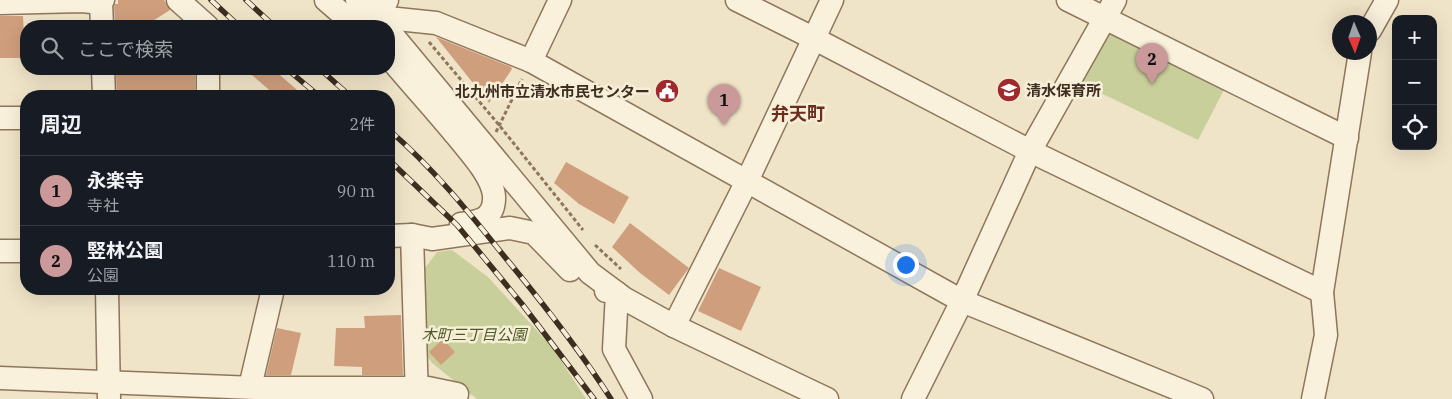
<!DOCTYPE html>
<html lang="ja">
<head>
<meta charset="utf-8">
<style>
  body { margin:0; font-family:"IBM Plex Serif","Noto Sans JP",serif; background:#20242c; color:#f1f3f6 }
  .controls { position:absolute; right:15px; top:15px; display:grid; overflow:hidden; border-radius:10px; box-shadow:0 5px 20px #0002 }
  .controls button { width:45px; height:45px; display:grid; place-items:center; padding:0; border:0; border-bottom:1px solid #363941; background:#171b24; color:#f1f3f6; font:25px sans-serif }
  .compass { position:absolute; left:1332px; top:15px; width:45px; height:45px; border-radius:50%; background:#171b24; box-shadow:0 5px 20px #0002; rotate:178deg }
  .you { position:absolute; left:905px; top:264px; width:18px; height:18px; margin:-12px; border:4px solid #fff; border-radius:50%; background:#1a73e8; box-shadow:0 0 0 8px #1a73e833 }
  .badge { display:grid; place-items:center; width:32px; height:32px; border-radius:50%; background:#cc999b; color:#111; font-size:16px; font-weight:700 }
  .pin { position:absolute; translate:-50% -41px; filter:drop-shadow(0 1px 2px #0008) }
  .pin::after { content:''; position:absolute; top:26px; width:18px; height:15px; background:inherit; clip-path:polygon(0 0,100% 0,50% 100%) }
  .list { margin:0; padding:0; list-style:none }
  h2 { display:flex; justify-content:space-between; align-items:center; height:65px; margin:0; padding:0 20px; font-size:21px }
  h2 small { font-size:16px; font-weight:400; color:#9ea1a6 }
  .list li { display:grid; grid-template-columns:32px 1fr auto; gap:15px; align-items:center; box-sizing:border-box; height:70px; padding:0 20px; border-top:1px solid #363941 }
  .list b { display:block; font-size:19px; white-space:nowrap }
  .list p { margin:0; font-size:16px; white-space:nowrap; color:#9ea1a6 }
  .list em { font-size:16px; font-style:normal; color:#9ea1a6 }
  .icon { flex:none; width:28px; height:28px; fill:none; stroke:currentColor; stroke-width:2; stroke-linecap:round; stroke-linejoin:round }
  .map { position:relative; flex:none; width:1452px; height:399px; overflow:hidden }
  .search { position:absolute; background:#171b24; box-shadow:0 5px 20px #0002; left:20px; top:20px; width:375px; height:55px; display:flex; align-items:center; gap:12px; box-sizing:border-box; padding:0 18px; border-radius:20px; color:#9ea1a6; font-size:19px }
  .panel { position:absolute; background:#171b24; box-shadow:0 5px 20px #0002; left:20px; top:90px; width:375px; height:205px; border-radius:20px }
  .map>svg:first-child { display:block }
  .green { fill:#c9cf9b }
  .building { fill:#cf9f7d }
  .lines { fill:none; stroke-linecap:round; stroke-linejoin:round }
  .minor-casing { stroke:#8d765c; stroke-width:25 }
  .path { stroke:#8d765c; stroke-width:3; stroke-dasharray:4 2.5; stroke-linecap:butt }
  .minor { stroke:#faf1dc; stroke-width:22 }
  .rail-casing { stroke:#3d2e20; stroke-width:5.5 }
  .rail { stroke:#f7eed8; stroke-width:4; stroke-dasharray:11; stroke-linecap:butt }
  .labels { text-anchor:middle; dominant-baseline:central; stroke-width:5; stroke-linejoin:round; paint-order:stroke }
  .poi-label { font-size:15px; font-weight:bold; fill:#3d2e20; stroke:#f7eed8; text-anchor:start }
  .park-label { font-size:15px; font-style:italic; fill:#4d5a26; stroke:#f7eed8 }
  .quarter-label { font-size:18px; font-weight:bold; fill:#6b2e1e; stroke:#f7eed8 }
</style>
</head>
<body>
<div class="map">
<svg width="1452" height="399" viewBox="0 0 1452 399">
  <rect width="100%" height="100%" fill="#f0e4c8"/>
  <!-- green -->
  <g class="green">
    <polygon points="1112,30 1226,86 1198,140 1078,82 1102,32"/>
    <polygon points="452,250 488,277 552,347 586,399 477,399 432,363 425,353 422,272 437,252"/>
  </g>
  <!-- building -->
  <g class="building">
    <polygon points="118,0 164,0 170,10 148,24 115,25 114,6 115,4 118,4"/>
    <polygon points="0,16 23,16 25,58 0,58"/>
    <polygon points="436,37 511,67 512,69 489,103"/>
    <polygon points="245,69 273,69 304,96 276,96"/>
    <polygon points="195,72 195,96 117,96 116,75"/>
    <polygon points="566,162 629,197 614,224 579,204 554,183"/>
    <polygon points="630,223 689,268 669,295 640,273 612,247"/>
    <polygon points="719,268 761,287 741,331 698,311"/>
    <polygon points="401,315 403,375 362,375 362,367 334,366 336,328 365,328 364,316"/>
    <polygon points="277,328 301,333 291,375 266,375"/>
    <polygon points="443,339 455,352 441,365 429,352"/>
  </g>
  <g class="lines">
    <!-- minor casing -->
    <g class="minor-casing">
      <g id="minor">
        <polyline points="178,0 207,26"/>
        <polyline points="326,0 356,26"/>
        <polyline points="357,0 378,17 385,26"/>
        <polyline points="387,0 378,17 436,23 531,61 962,301 1202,399"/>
        <polyline points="737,0 813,38 1030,151 1322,292"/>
        <polyline points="1068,0 1347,138"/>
        <polyline points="0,3 82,1 101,3"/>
        <polyline points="102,26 101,3 103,0"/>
        <polyline points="1370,30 1387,0"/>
        <polyline points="389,31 590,273 625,299 674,326 827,399"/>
        <path d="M389,57c30,36 63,71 91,108 7,10 15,23 14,35 -1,20 -17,22 -33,24"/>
        <polyline points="531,61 560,0"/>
        <polyline points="103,69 104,96"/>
        <polyline points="208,96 208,72 209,69"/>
        <polyline points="0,118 26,118"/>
        <polyline points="412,235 417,399"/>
        <polyline points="389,236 412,235 432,239 510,228 534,233 570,270"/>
        <polyline points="0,251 26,251"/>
        <polyline points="107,289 109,399"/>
        <polyline points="606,291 617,293 614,349 641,399"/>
        <polyline points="674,326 747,181 832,0"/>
        <polyline points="0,378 255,388 428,388 457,394"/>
        <polyline points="250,387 273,289"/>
        <polyline points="913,399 962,301 1030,151 1115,0"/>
        <polyline points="1313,399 1326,335 1322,292 1360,52"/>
      </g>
    </g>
    <!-- path -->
    <g class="path">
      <polyline points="429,42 499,125 583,230"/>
      <polyline points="496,132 522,79"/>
      <polyline points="595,245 621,269"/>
    </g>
    <!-- minor -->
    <use href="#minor" class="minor"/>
    <!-- rail casing -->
    <g class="rail-casing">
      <g id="rail">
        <polyline points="211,0 239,26"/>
        <polyline points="246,0 274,26"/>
        <polyline points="287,69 319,96"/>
        <polyline points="320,69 350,96"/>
        <path d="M389,130c43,37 79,81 115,126 38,46 75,93 107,143"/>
        <polyline points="389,160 457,225 522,304 594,399"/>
      </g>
    </g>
    <!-- rail -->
    <use href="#rail" class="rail"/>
  </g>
  <!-- icons -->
  <defs>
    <g id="school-disc" transform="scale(1.25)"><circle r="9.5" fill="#9e2a2b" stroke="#f7eed8"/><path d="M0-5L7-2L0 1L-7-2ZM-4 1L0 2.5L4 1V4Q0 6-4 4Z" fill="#fff"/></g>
    <g id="civic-disc" transform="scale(1.25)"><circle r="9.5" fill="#9e2a2b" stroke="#f7eed8"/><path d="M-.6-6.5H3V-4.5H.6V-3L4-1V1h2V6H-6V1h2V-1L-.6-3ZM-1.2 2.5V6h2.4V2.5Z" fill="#fff"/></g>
  </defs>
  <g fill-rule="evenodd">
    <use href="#school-disc" x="1009" y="90"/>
    <use href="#civic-disc" x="667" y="91"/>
  </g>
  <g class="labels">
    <!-- poi labels -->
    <g class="poi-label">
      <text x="1026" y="90">清水保育所</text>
      <text x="650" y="91" text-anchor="end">北九州市立清水市民センター</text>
    </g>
    <!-- park labels -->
    <g class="park-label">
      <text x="474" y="334">木町三丁目公園</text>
    </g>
    <!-- quarter labels -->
    <g class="quarter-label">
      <text x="798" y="113">弁天町</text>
    </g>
  </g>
</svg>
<div class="controls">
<button>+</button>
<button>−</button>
<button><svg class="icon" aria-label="locate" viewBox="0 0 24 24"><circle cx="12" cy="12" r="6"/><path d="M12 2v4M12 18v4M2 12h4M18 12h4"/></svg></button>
</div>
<svg class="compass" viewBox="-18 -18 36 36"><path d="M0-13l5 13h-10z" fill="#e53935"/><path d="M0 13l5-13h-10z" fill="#9ea1a6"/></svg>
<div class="you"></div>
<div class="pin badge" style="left:724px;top:125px">1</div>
<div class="pin badge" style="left:1152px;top:84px">2</div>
<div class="search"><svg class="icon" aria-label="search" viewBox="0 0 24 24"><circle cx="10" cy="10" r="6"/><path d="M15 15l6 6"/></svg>ここで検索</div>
<section class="panel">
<h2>周辺<small>2件</small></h2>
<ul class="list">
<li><span class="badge">1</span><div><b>永楽寺</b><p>寺社</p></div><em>90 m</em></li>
<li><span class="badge">2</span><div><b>竪林公園</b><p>公園</p></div><em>110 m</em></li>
</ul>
</section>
</div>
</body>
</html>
